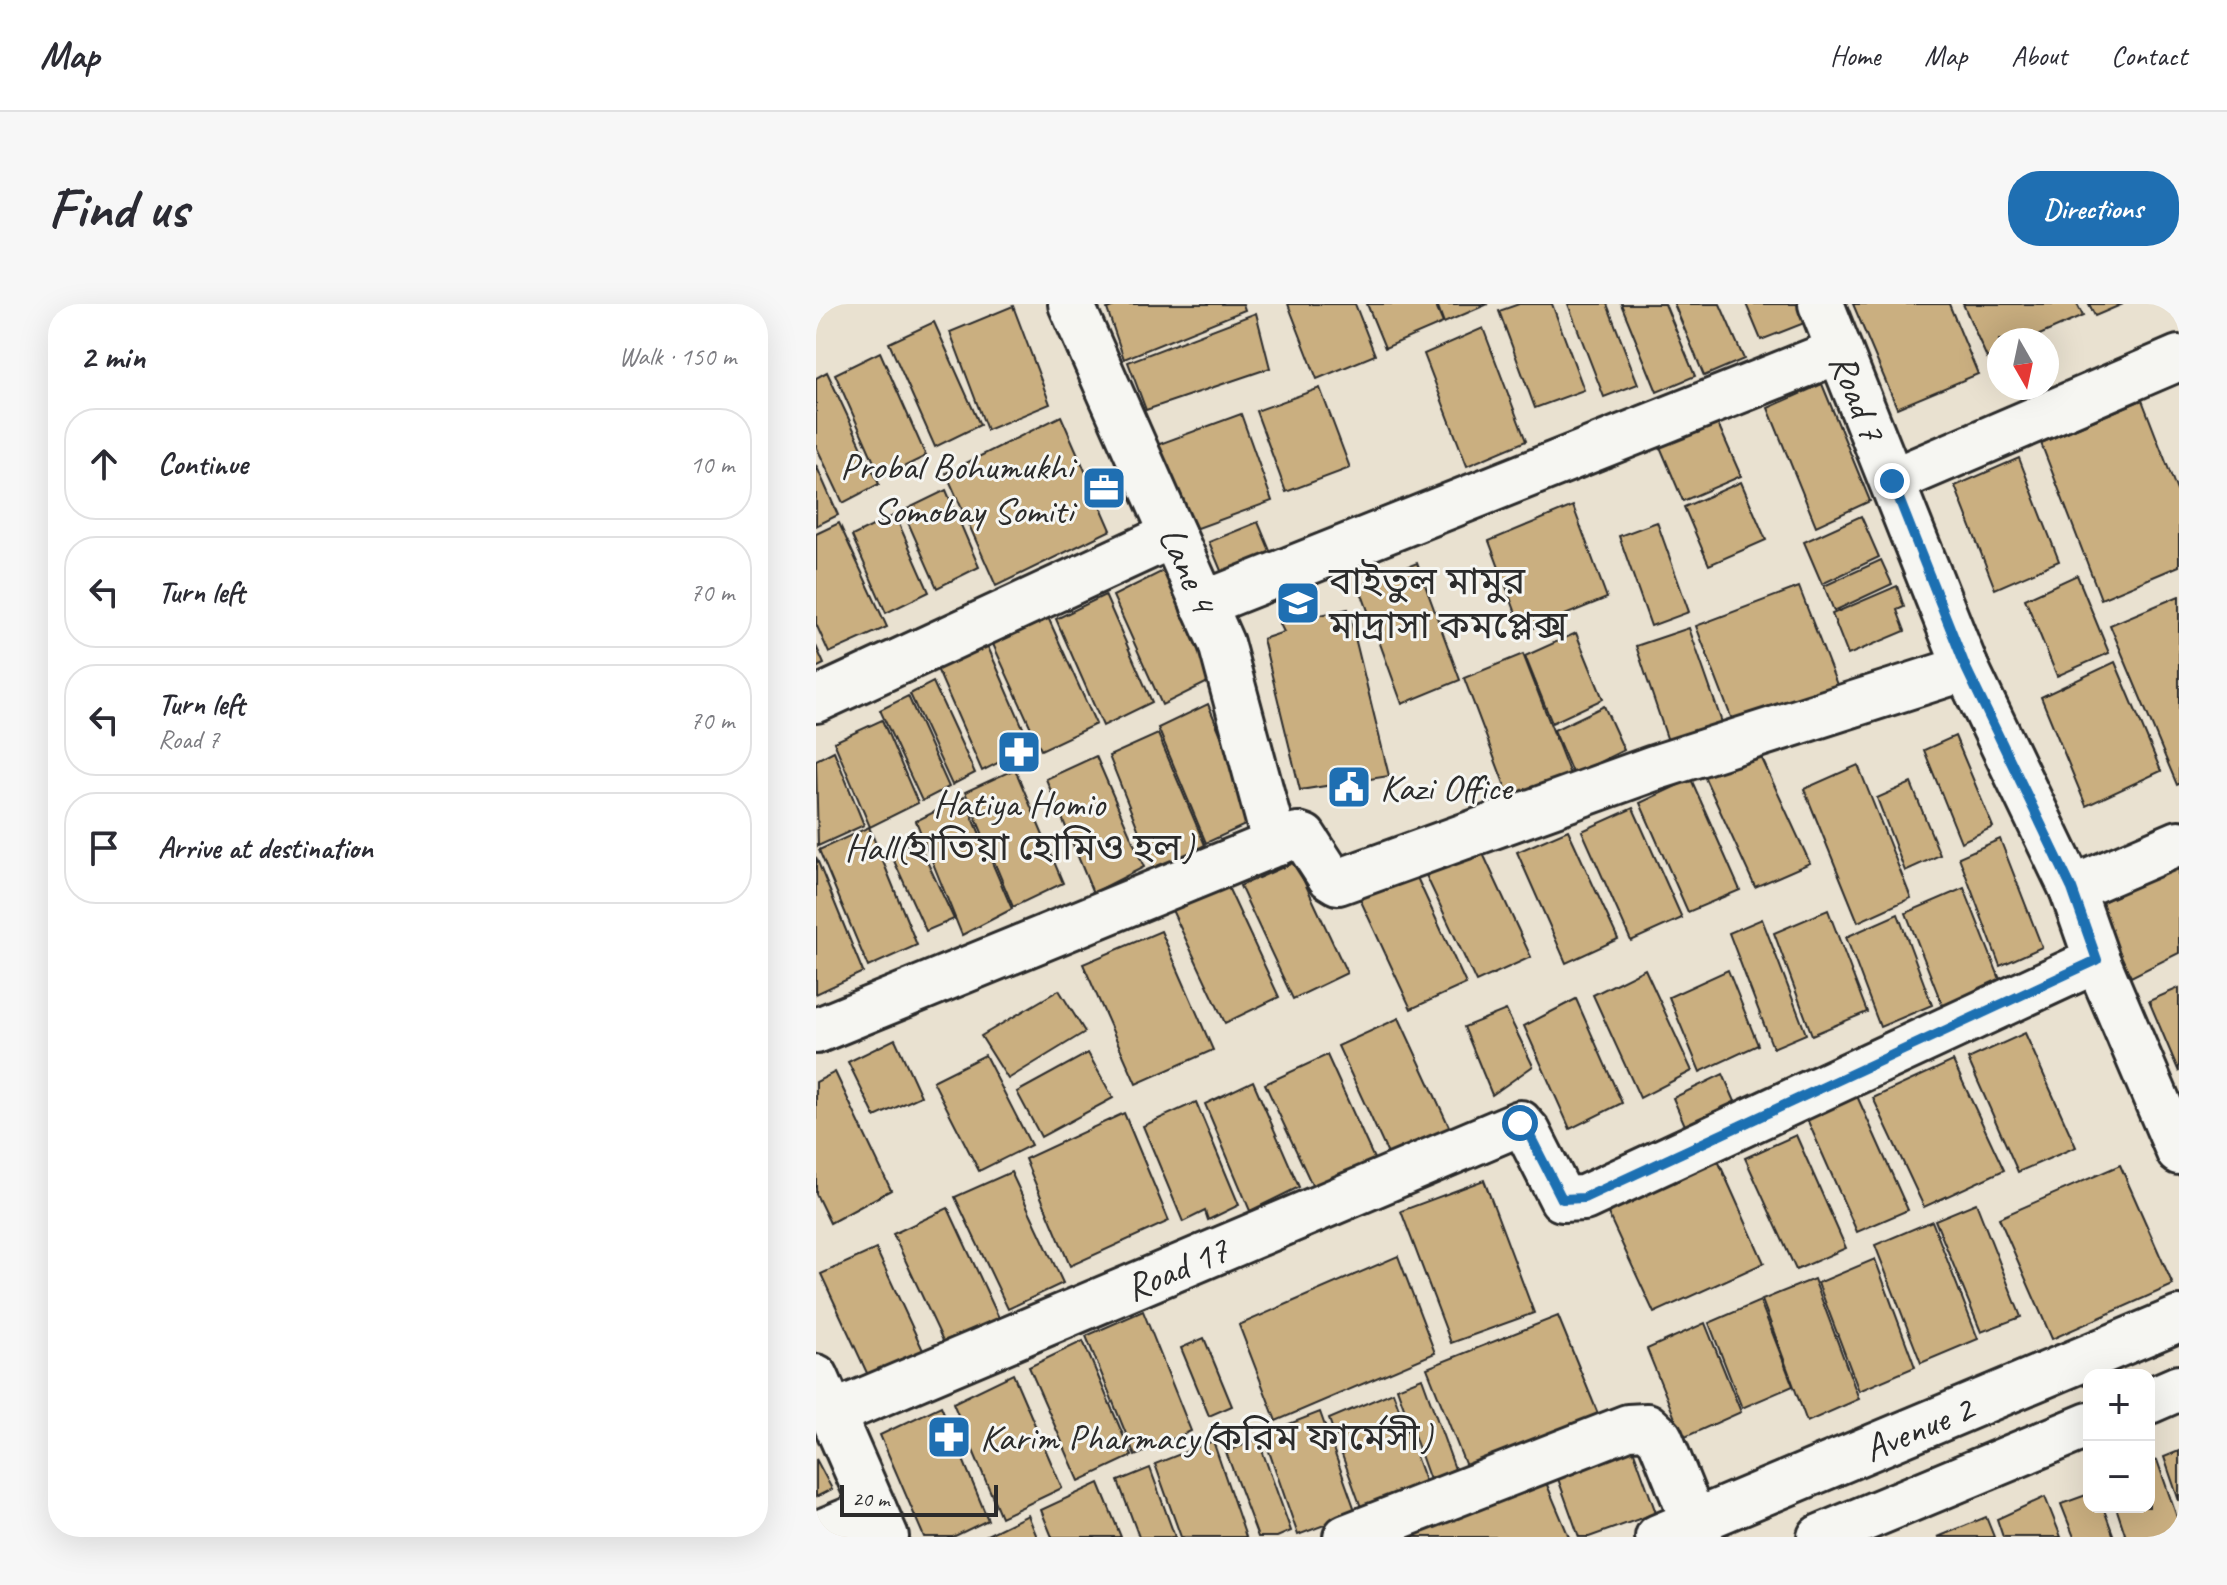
<!DOCTYPE html>
<html lang="en">
<head>
<meta charset="utf-8">
<style>
  body { margin:0; font-family:Caveat,"Noto Sans Bengali",sans-serif; background:#f7f7f7; color:#2b2b33 }
  .controls { position:absolute; right:24px; bottom:24px; display:grid; overflow:hidden; border-radius:16px; box-shadow:0 8px 32px #0002 }
  .controls button { width:72px; height:72px; display:grid; place-items:center; padding:0; border:0; border-bottom:2px solid #e1e1e2; background:#fff; color:#2b2b33; font:40px sans-serif }
  .compass { position:absolute; left:1171px; top:24px; width:72px; height:72px; border-radius:50%; background:#fff; box-shadow:0 8px 32px #0002; rotate:171deg }
  .scale { position:absolute; left:24px; bottom:20px; width:158px; box-sizing:border-box; padding-left:8px; border:4px solid #2b2b2b; border-top:0; font-size:22px; line-height:28px; white-space:nowrap; color:#2b2b2b; -webkit-text-stroke:6px #f6f6f2; paint-order:stroke }
  .stop { position:absolute; width:24px; height:24px; margin:-18px; border:6px solid #1f6fb2; border-radius:50%; background:#fff }
  .stop.end { background:#1f6fb2; border-color:#fff; box-shadow:0 2px 8px #0008 }
  .list { margin:0; padding:0; list-style:none }
  h2 { display:flex; justify-content:space-between; align-items:center; height:104px; margin:0; padding:0 32px; font-size:34px }
  h2 small { font-size:26px; font-weight:400; color:#7c7c81 }
  .list li { display:grid; grid-template-columns:52px 1fr auto; gap:24px; align-items:center; box-sizing:border-box; height:112px; margin:0 16px 16px; padding:0 16px; border:2px solid #e1e1e2; border-radius:32px }
  .list b { display:block; font-size:30px; white-space:nowrap }
  .list p { margin:0; font-size:26px; white-space:nowrap; color:#7c7c81 }
  .list em { font-size:26px; font-style:normal; color:#7c7c81 }
  .icon { flex:none; width:44px; height:44px; fill:none; stroke:currentColor; stroke-width:2; stroke-linecap:round; stroke-linejoin:round }
  .map { position:relative; flex:none; width:1363px; height:1233px; overflow:hidden; border-radius:32px }
  header { display:flex; align-items:center; gap:48px; box-sizing:border-box; height:112px; padding:0 40px; background:#fff; border-bottom:2px solid #e1e1e2 }
  header strong { font-size:38px }
  nav { display:flex; gap:44px; margin-inline-start:auto; font-size:28px }
  .intro { display:flex; align-items:center; justify-content:space-between; box-sizing:border-box; height:192px; padding:0 48px }
  h1 { margin:0; font-size:56px }
  .button { padding:20px 36px; border-radius:32px; background:#1f6fb2; color:#fff; font-size:28px; font-weight:700 }
  main { display:flex; gap:48px; padding:0 48px }
  aside { flex:1; background:#fff; border-radius:32px; box-shadow:0 8px 32px #0002 }
  .map>svg:first-child { display:block }
  .building { fill:#caaf80; stroke:#2b2b2b; stroke-width:2 }
  .lines { fill:none; stroke-linecap:round; stroke-linejoin:round }
  .minor-casing { stroke:#2b2b2b; stroke-width:50 }
  .minor { stroke:#f6f6f2; stroke-width:44 }
  .route { stroke:#1f6fb2; stroke-width:10 }
  .labels { text-anchor:middle; dominant-baseline:central; stroke-width:6; stroke-linejoin:round; paint-order:stroke }
  .street-label { font-size:38px; fill:#2b2b2b; stroke:#f6f6f2 }
  .poi-label { font-size:38px; fill:#2b2b2b; stroke:#f6f6f2; text-anchor:start }
</style>
</head>
<body>
<header>
<strong>Map</strong>
<nav><a>Home</a><a>Map</a><a>About</a><a>Contact</a></nav>
</header>
<div class="intro"><h1>Find us</h1><a class="button">Directions</a></div>
<main>
<aside>
<h2>2 min<small>Walk · 150 m</small></h2>
<ul class="list">
<li><svg class="icon" aria-label="ahead" viewBox="0 0 24 24"><path d="M12 20V5M6 11l6-6 6 6"/></svg><div><b>Continue</b></div><em>10 m</em></li>
<li><svg class="icon" aria-label="left" viewBox="0 0 24 24"><path d="M17 20v-9H6M10 6l-5 5 5 5"/></svg><div><b>Turn left</b></div><em>70 m</em></li>
<li><svg class="icon" aria-label="left" viewBox="0 0 24 24"><path d="M17 20v-9H6M10 6l-5 5 5 5"/></svg><div><b>Turn left</b><p>Road 7</p></div><em>70 m</em></li>
<li><svg class="icon" aria-label="arrive" viewBox="0 0 24 24"><path d="M6 21V4h12l-3 4 3 4H6"/></svg><div><b>Arrive at destination</b></div></li>
</ul>
</aside>
<div class="map">
<svg width="1363" height="1233" viewBox="0 0 1363 1233">
  <rect width="100%" height="100%" fill="#e9e1d0"/>
  <filter id="ink" filterUnits="userSpaceOnUse"><feTurbulence type="fractalNoise" baseFrequency=".0125" numOctaves="2"/><feDisplacementMap in="SourceGraphic" scale="16" xChannelSelector="R" yChannelSelector="G"/><feConvolveMatrix kernelMatrix="1 2 1 2 8 2 1 2 1" color-interpolation-filters="sRGB"/></filter>
  <g filter="url(#ink)">
    <!-- building -->
    <g class="building">
      <polygon points="303,0 427,0 429,6 308,55 291,5"/>
      <polygon points="472,0 539,0 559,51 501,75"/>
      <polygon points="551,0 619,0 627,19 569,44"/>
      <polygon points="621,0 672,0 628,19"/>
      <polygon points="703,0 736,0 768,86 719,104 683,7"/>
      <polygon points="752,0 791,0 822,80 788,93"/>
      <polygon points="805,0 849,0 879,72 841,88"/>
      <polygon points="858,0 904,0 928,55 888,72"/>
      <polygon points="930,0 995,0 1001,14 945,36"/>
      <polygon points="1037,0 1133,0 1162,70 1081,104"/>
      <polygon points="1147,0 1261,0 1267,12 1212,36 1183,36 1183,49 1171,54"/>
      <polygon points="1273,0 1307,0 1279,12"/>
      <polygon points="197,2 234,100 171,126 134,28"/>
      <polygon points="440,9 454,64 330,106 312,58"/>
      <polygon points="118,18 164,121 119,143 73,39"/>
      <polygon points="667,24 710,137 651,162 608,50"/>
      <polygon points="64,48 110,152 65,174 19,70"/>
      <polygon points="11,68 63,180 27,199 0,142 0,74"/>
      <polygon points="1006,80 1054,197 1000,222 952,104"/>
      <polygon points="504,84 534,164 470,188 440,107"/>
      <polygon points="1326,96 1363,192 1363,262 1285,295 1225,139"/>
      <polygon points="425,110 456,197 371,228 338,142"/>
      <polygon points="245,112 295,226 180,282 130,169"/>
      <polygon points="899,113 925,172 867,197 842,138"/>
      <polygon points="1203,154 1243,257 1179,285 1139,182"/>
      <polygon points="0,161 22,211 0,222"/>
      <polygon points="925,178 950,236 893,261 868,203"/>
      <polygon points="130,186 163,263 121,284 87,207"/>
      <polygon points="757,202 791,294 707,328 673,237"/>
      <polygon points="79,211 113,288 70,309 36,232"/>
      <polygon points="1045,212 1063,253 1006,280 988,238"/>
      <polygon points="442,218 457,254 408,274 393,238"/>
      <polygon points="841,218 873,308 835,322 803,232"/>
      <polygon points="23,219 71,323 13,349 0,320 0,230"/>
      <polygon points="1065,256 1076,280 1018,307 1008,282"/>
      <polygon points="601,259 644,376 586,400 543,282"/>
      <polygon points="351,265 400,374 346,401 297,292"/>
      <polygon points="1261,271 1293,349 1241,372 1209,295"/>
      <polygon points="1081,282 1088,303 1081,306 1089,327 1032,351 1016,310"/>
      <polygon points="983,283 1023,386 920,426 880,322"/>
      <polygon points="289,291 336,398 287,422 240,315"/>
      <polygon points="1363,292 1363,480 1361,481 1294,321"/>
      <polygon points="532,305 573,472 484,486 447,335 468,328 464,320"/>
      <polygon points="231,311 280,420 225,446 176,338"/>
      <polygon points="873,324 911,433 857,452 820,342"/>
      <polygon points="760,329 787,395 736,419 709,352"/>
      <polygon points="169,336 215,442 166,467 119,360"/>
      <polygon points="0,342 8,360 0,364"/>
      <polygon points="707,350 755,473 695,498 648,374"/>
      <polygon points="1299,358 1345,467 1270,502 1225,393"/>
      <polygon points="117,378 159,469 136,481 94,390"/>
      <polygon points="92,392 133,483 106,497 64,406"/>
      <polygon points="392,400 440,516 390,539 342,424"/>
      <polygon points="788,402 808,446 757,471 738,426"/>
      <polygon points="66,416 102,499 54,523 18,438"/>
      <polygon points="342,430 389,541 339,567 293,452"/>
      <polygon points="1139,432 1177,523 1145,538 1108,446"/>
      <polygon points="942,446 994,559 939,583 888,472"/>
      <polygon points="18,447 48,521 2,542 0,456"/>
      <polygon points="280,452 328,563 277,589 230,475"/>
      <polygon points="1042,461 1095,594 1042,618 988,485"/>
      <polygon points="199,465 247,579 197,603 149,488"/>
      <polygon points="875,475 924,586 872,608 824,499"/>
      <polygon points="1095,479 1124,551 1089,567 1061,494"/>
      <polygon points="148,493 196,605 146,631 100,517"/>
      <polygon points="817,504 866,614 815,637 766,527"/>
      <polygon points="53,523 101,641 52,663 3,546"/>
      <polygon points="752,526 802,635 750,659 701,548"/>
      <polygon points="1184,535 1226,643 1184,662 1143,553"/>
      <polygon points="101,536 138,615 110,627 74,548"/>
      <polygon points="663,541 715,653 660,678 608,567"/>
      <polygon points="0,553 47,668 0,690"/>
      <polygon points="479,558 531,669 477,695 424,582"/>
      <polygon points="1363,561 1363,649 1315,673 1280,601"/>
      <polygon points="598,567 650,680 595,705 543,593"/>
      <polygon points="411,581 463,693 409,719 356,606"/>
      <polygon points="1148,584 1185,678 1127,703 1090,609"/>
      <polygon points="1012,606 1051,708 996,731 958,629"/>
      <polygon points="1082,610 1116,701 1064,723 1030,633"/>
      <polygon points="946,615 990,730 957,744 913,629"/>
      <polygon points="345,627 397,746 320,780 267,660"/>
      <polygon points="829,665 876,767 824,794 777,691"/>
      <polygon points="912,666 942,741 884,768 853,693"/>
      <polygon points="1363,684 1363,768 1333,697"/>
      <polygon points="243,686 269,728 192,775 165,732"/>
      <polygon points="760,695 806,799 754,825 708,722"/>
      <polygon points="690,706 717,762 676,791 648,723"/>
      <polygon points="583,714 637,831 576,859 522,742"/>
      <polygon points="1209,729 1260,843 1202,868 1152,755"/>
      <polygon points="79,735 105,792 59,813 32,758"/>
      <polygon points="272,749 297,794 225,833 201,788"/>
      <polygon points="169,751 215,841 163,867 117,777"/>
      <polygon points="511,751 564,868 503,896 449,780"/>
      <polygon points="1137,757 1188,866 1108,903 1057,794"/>
      <polygon points="19,768 75,886 14,919 0,890 0,778"/>
      <polygon points="907,770 924,809 874,833 857,794"/>
      <polygon points="437,777 483,883 434,907 389,800"/>
      <polygon points="1041,792 1092,906 1041,928 991,815"/>
      <polygon points="380,798 423,901 392,916 389,907 367,918 327,822"/>
      <polygon points="308,809 353,917 254,962 209,855"/>
      <polygon points="980,831 1030,944 980,966 929,854"/>
      <polygon points="900,852 948,959 838,1009 789,903"/>
      <polygon points="1304,861 1357,981 1236,1035 1183,914"/>
      <polygon points="195,868 247,979 192,1005 139,893"/>
      <polygon points="668,876 718,1009 635,1039 585,907"/>
      <polygon points="1160,899 1205,1013 1165,1028 1119,916"/>
      <polygon points="132,904 184,1016 129,1041 77,930"/>
      <polygon points="1116,917 1162,1035 1105,1059 1059,941"/>
      <polygon points="60,945 112,1057 57,1082 5,970"/>
      <polygon points="582,952 619,1049 460,1117 423,1021"/>
      <polygon points="1059,955 1099,1063 1043,1087 1002,979"/>
      <polygon points="998,975 1043,1095 991,1118 946,996"/>
      <polygon points="944,997 977,1082 926,1104 893,1019"/>
      <polygon points="327,1007 375,1127 319,1152 270,1032"/>
      <polygon points="742,1012 789,1127 657,1180 611,1064"/>
      <polygon points="889,1019 925,1108 867,1134 831,1045"/>
      <polygon points="388,1034 416,1102 393,1112 365,1044"/>
      <polygon points="267,1037 316,1152 263,1177 213,1063"/>
      <polygon points="197,1070 246,1184 185,1213 137,1099"/>
      <polygon points="606,1074 639,1165 614,1176 581,1084"/>
      <polygon points="577,1088 610,1180 546,1206 513,1115"/>
      <polygon points="125,1102 172,1216 137,1233 108,1233 64,1131"/>
      <polygon points="504,1108 540,1209 482,1231 447,1130"/>
      <polygon points="442,1135 475,1227 461,1233 442,1233 410,1148"/>
      <polygon points="397,1137 430,1233 365,1233 339,1160"/>
      <polygon points="816,1142 840,1209 773,1233 763,1233 740,1169"/>
      <polygon points="1363,1147 1363,1197 1348,1153"/>
      <polygon points="0,1155 16,1185 0,1193"/>
      <polygon points="1341,1156 1363,1219 1363,1233 1310,1233 1300,1203 1333,1203 1333,1159"/>
      <polygon points="334,1164 359,1233 323,1233 302,1177"/>
      <polygon points="726,1169 753,1233 575,1233"/>
      <polygon points="283,1179 305,1233 236,1233 225,1206"/>
      <polygon points="1273,1190 1273,1203 1287,1203 1298,1233 1258,1233 1245,1200"/>
      <polygon points="1229,1193 1245,1233 1187,1233 1181,1215"/>
      <polygon points="212,1211 221,1233 167,1233"/>
      <polygon points="1170,1213 1178,1233 1122,1233"/>
    </g>
    <g class="lines">
      <!-- minor casing -->
      <g class="minor-casing">
        <g id="minor">
          <path id="s1" d="M255,0l150,339 54,201"/>
          <path id="s2" d="M1005,0l145,364 106,221 25,71 82,192"/>
          <polyline points="1076,177 1363,54"/>
          <polyline points="387,300 1023,47"/>
          <polyline points="0,396 357,231"/>
          <polyline points="1256,585 1363,539"/>
          <polyline points="0,727 475,533 482,531 488,533 514,573 522,578 838,464 1150,364"/>
          <polyline points="0,1073 70,1233"/>
          <polyline points="1333,1097 1363,1084"/>
          <path id="s3" d="M16,1110l688,-291 8,9 34,67 22,-1 513,-238"/>
          <polyline points="0,1230 58,1206"/>
          <polyline points="530,1233 812,1123 831,1122 844,1134 884,1233"/>
          <path id="s4" d="M842,1233l521,-218"/>
          <polyline points="1004,1233 1273,1121"/>
        </g>
      </g>
      <!-- minor -->
      <use href="#minor" class="minor"/>
    </g>
  </g>
  <g class="lines" filter="url(#ink)">
    <!-- route -->
    <polyline class="route" points="704,819 712,828 746,895 768,894 1281,656 1256,585 1150,364 1076,177"/>
  </g>
  <!-- icons -->
  <defs>
    <g id="office-square" transform="scale(2.3)"><rect x="-9" y="-9" width="18" height="18" rx="4" fill="#1f6fb2" stroke="#f6f6f2"/><path d="M-6-3h4V-5.5h4V-3h4V5H-6ZM-1-4.5V-3h2v-1.5ZM-6 0V1H6V0Z" fill="#fff"/></g>
    <g id="school-square" transform="scale(2.3)"><rect x="-9" y="-9" width="18" height="18" rx="4" fill="#1f6fb2" stroke="#f6f6f2"/><path d="M0-5L7-2L0 1L-7-2ZM-4 1L0 2.5L4 1V4Q0 6-4 4Z" fill="#fff"/></g>
    <g id="pharmacy-square" transform="scale(2.3)"><rect x="-9" y="-9" width="18" height="18" rx="4" fill="#1f6fb2" stroke="#f6f6f2"/><path d="M-2-6h4v4h4v4h-4v4h-4v-4h-4v-4h4Z" fill="#fff"/></g>
    <g id="civic-square" transform="scale(2.3)"><rect x="-9" y="-9" width="18" height="18" rx="4" fill="#1f6fb2" stroke="#f6f6f2"/><path d="M-.6-6.5H3V-4.5H.6V-3L4-1V1h2V6H-6V1h2V-1L-.6-3ZM-1.2 2.5V6h2.4V2.5Z" fill="#fff"/></g>
  </defs>
  <g fill-rule="evenodd">
    <use href="#office-square" x="288" y="184"/>
    <use href="#school-square" x="482" y="299"/>
    <use href="#pharmacy-square" x="203" y="448"/>
    <use href="#civic-square" x="533" y="483"/>
    <use href="#pharmacy-square" x="133" y="1133"/>
  </g>
  <g class="labels">
    <!-- street labels -->
    <g class="street-label">
      <text stroke="none"><textPath href="#s2" startOffset="100">Road 7</textPath></text>
      <text stroke="none"><textPath href="#s1" startOffset="290">Lane 4</textPath></text>
      <text stroke="none"><textPath href="#s3" startOffset="374">Road 17</textPath></text>
      <text stroke="none"><textPath href="#s4" startOffset="282">Avenue 2</textPath></text>
    </g>
    <!-- poi labels -->
    <g class="poi-label">
      <text x="257" y="162" text-anchor="end">Probal Bohumukhi<tspan x="257" dy="44">Somobay Somiti</tspan></text>
      <text x="513" y="277">বাইতুল মামুর<tspan x="513" dy="44">মাদ্রাসা কমপ্লেক্স</tspan></text>
      <text x="564" y="483">Kazi Office</text>
      <text x="203" y="499" text-anchor="middle">Hatiya Homio<tspan x="203" dy="44">Hall(হাতিয়া হোমিও হল)</tspan></text>
      <text x="164" y="1133">Karim Pharmacy(করিম ফার্মেসী)</text>
    </g>
  </g>
</svg>
<div class="controls">
<button>+</button>
<button>−</button>
</div>
<svg class="compass" viewBox="-18 -18 36 36"><path d="M0-13l5 13h-10z" fill="#e53935"/><path d="M0 13l5-13h-10z" fill="#7c7c81"/></svg>
<div class="scale">20 m</div>
<div class="stop" style="left:704px;top:819px"></div>
<div class="stop end" style="left:1076px;top:177px"></div>
</div>
</main>
</body>
</html>
